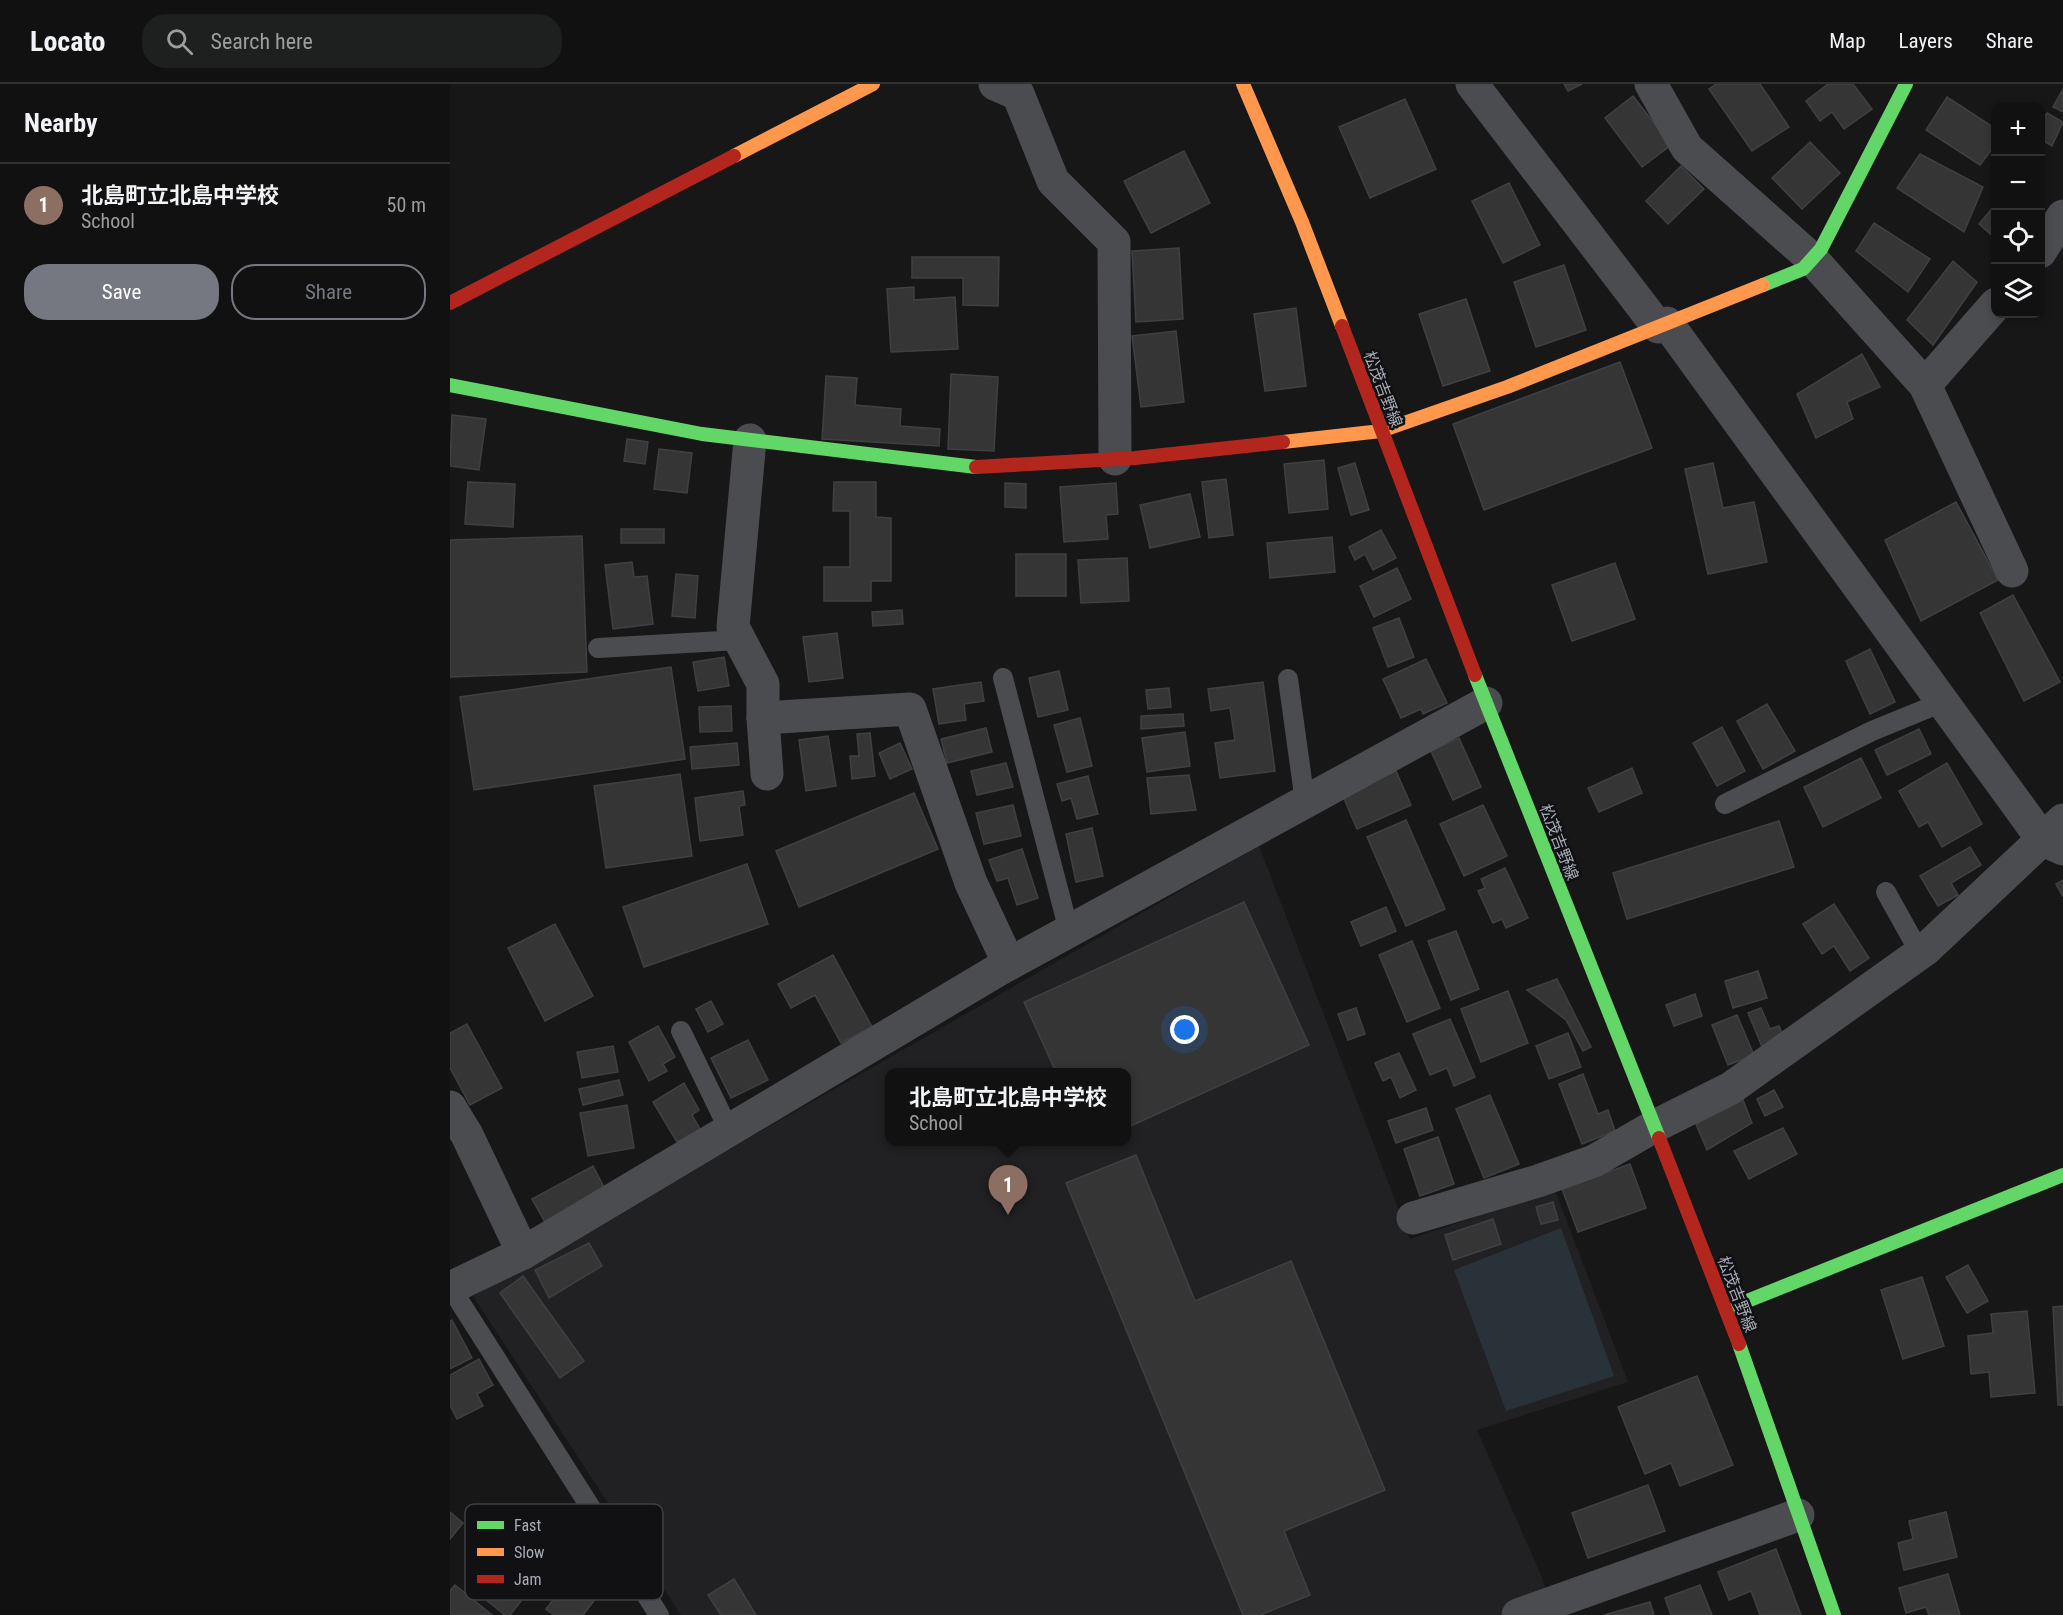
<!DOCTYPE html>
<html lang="en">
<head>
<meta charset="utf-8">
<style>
  body { margin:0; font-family:"Roboto Condensed","Noto Sans JP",sans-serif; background:#1e1f1f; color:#f1f3f6 }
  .controls { position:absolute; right:18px; top:18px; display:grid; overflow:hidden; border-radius:12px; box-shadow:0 3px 9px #0003 }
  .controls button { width:54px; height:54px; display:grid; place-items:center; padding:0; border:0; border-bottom:2px solid #303131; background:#111; color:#f1f3f6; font:30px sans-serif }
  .you { position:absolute; left:735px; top:946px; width:21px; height:21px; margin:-15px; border:4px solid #fff; border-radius:50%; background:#1a73e8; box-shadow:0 0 0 9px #1a73e833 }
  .badge { display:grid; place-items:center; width:39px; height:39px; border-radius:50%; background:#757880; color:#fff; font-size:20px; font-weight:700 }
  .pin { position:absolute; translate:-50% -50px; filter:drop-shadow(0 2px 3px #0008) }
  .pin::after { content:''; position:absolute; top:32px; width:21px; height:18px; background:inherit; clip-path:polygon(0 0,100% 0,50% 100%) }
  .popup { position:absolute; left:435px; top:984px; width:246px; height:78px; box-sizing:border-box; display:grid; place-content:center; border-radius:12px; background:#111; filter:drop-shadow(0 2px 4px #0005); font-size:20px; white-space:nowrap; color:#9c9d9f }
  .popup b { font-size:22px; color:#f1f3f6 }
  .popup::after { content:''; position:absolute; left:50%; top:100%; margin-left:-12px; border:12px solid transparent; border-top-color:#111 }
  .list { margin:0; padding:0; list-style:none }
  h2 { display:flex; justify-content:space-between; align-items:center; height:78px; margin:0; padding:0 24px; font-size:26px }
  h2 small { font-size:20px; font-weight:400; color:#9c9d9f }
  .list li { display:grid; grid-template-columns:39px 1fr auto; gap:18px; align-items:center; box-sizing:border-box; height:84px; padding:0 24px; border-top:2px solid #303131 }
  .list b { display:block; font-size:22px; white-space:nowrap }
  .list p { margin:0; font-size:20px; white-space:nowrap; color:#9c9d9f }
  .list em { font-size:20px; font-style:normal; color:#9c9d9f }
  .actions { display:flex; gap:12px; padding:18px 24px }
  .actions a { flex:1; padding:14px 0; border:2px solid #757880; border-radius:24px; text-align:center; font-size:21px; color:#757880 }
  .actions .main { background:#757880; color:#fff }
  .icon { flex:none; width:33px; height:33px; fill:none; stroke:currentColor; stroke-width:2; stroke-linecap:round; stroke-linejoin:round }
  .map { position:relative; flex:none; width:1613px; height:1531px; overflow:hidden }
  header { display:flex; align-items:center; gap:36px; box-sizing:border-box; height:84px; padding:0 30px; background:#111; border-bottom:2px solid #303131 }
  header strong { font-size:28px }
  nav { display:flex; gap:33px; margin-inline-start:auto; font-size:21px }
  .search { width:420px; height:54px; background:#1e1f1f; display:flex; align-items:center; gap:15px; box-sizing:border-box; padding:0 21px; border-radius:24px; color:#9c9d9f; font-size:22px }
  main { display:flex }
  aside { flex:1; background:#111 }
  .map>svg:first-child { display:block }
  .built { fill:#212123; fill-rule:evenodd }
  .water { fill:#2a3239 }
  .building { fill:#353536; stroke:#3f4043; stroke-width:1.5 }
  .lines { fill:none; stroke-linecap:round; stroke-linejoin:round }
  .lane { stroke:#4b4c50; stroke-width:20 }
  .street { stroke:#4b4c50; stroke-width:33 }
  .fast { stroke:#63d668; stroke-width:14 }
  .slow { stroke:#ff974d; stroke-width:14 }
  .jam { stroke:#b3261e; stroke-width:14 }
  .labels { text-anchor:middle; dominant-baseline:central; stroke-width:5; stroke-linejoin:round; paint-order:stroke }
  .street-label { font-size:16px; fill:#a8adb8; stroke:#111113 }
  .key { fill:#111113; stroke:#3e4045; stroke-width:1.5 }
  .key-label { font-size:16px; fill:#a8adb8 }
</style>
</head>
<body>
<header>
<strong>Locato</strong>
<div class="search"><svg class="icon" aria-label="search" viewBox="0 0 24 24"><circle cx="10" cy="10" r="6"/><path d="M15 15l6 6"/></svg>Search here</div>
<nav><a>Map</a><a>Layers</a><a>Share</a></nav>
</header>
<main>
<aside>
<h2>Nearby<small></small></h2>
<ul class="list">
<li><span class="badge" style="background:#8d6e63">1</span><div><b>北島町立北島中学校</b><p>School</p></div><em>50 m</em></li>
</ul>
<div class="actions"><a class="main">Save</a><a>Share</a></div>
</aside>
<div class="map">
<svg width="1613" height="1531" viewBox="0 0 1613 1531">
  <rect width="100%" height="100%" fill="#171717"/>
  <!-- built -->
  <path class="built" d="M809,762l151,393 145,-49 73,192 -151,48 64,145 13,40h-873l-208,-319zM440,988h236v70h-236z"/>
  <!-- water -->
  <polygon class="water" points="1111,1144 1164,1292 1056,1327 1004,1186"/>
  <!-- building -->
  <g class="building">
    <polygon points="1114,0 1132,0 1118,7"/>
    <polygon points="1266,0 1310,0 1339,43 1302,67 1259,5"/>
    <polygon points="1378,0 1403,0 1422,25 1394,45 1382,28 1370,37 1356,17"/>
    <polygon points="1613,5 1613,28 1603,23"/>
    <polygon points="1183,12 1221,61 1192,83 1155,34"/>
    <polygon points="1497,13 1546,45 1546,60 1530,81 1476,46"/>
    <polygon points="955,15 986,85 920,114 889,43"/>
    <polygon points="1597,29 1613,38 1602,62 1590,55 1590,39"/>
    <polygon points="1360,58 1390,89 1352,125 1322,94"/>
    <polygon points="734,67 760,119 701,149 674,97"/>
    <polygon points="1470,70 1533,103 1514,148 1447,104"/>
    <polygon points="1231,82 1254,105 1218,140 1196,117"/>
    <polygon points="1059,99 1090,161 1053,179 1022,117"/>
    <polygon points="1546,120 1546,155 1529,140"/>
    <polygon points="1424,139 1480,175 1458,208 1406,167"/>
    <polygon points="729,164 733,235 686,238 682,167"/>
    <polygon points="462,173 549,173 548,222 513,221 513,194 462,194"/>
    <polygon points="1503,177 1527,198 1483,261 1457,236"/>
    <polygon points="1114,181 1136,246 1086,263 1064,198"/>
    <polygon points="464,203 464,216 505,213 508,265 441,268 437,205"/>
    <polygon points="1016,215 1040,287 993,302 969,230"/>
    <polygon points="846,224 856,302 815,307 804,230"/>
    <polygon points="726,247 734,318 691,323 682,252"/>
    <polygon points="1412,270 1430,303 1397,318 1403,335 1366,354 1347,310"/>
    <polygon points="1170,278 1202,364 1034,426 1003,340"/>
    <polygon points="501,290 548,293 544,367 498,365"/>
    <polygon points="376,292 407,294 405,321 451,325 450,342 490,345 489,362 372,355"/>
    <polygon points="2,331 36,335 29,386 0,382"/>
    <polygon points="177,355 198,358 195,380 174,377"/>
    <polygon points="209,365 242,369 237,409 204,405"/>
    <polygon points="874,376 878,425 839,429 834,380"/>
    <polygon points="905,379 919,426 901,431 888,384"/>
    <polygon points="1263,379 1273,424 1304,418 1317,478 1258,490 1235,385"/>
    <polygon points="776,395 783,451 759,454 752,398"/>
    <polygon points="18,398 65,400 63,443 15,440"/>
    <polygon points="384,398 426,398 426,433 441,434 441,497 421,497 421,517 374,517 374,483 400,483 400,427 383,427"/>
    <polygon points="555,399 576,400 576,424 555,423"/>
    <polygon points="666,399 668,430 656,431 658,455 614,458 610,403"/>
    <polygon points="740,410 750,453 700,464 690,421"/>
    <polygon points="1506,418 1548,496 1471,537 1435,456"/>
    <rect x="171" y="445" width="43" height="14"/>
    <polygon points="931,446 946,474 923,486 915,470 905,476 899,463"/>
    <polygon points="132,452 137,588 0,593 0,456"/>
    <polygon points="882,453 885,488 820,494 817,459"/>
    <rect x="566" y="470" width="50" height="42"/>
    <polygon points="677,474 679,517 631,519 628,476"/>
    <polygon points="182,478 184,493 197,492 203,540 163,545 155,481"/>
    <polygon points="1165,479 1185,535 1122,557 1102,501"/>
    <polygon points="947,484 961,515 924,533 910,502"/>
    <polygon points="226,490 248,492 245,534 222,532"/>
    <polygon points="1563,511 1610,598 1574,617 1530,529"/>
    <polygon points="452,526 453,540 423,542 422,528"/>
    <polygon points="949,534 964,573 938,583 923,544"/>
    <polygon points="387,549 393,594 359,598 353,553"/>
    <polygon points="1420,565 1445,618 1420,630 1396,577"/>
    <polygon points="274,573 279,602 248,607 243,578"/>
    <polygon points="976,575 997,619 973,630 971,625 951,634 933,595"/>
    <polygon points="221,583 235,675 24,706 10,613"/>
    <polygon points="609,587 618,626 588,633 579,594"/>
    <polygon points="531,598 534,617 514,620 516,636 489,640 483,605"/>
    <polygon points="813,598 825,687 770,694 765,659 785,656 780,624 761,627 758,605"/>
    <polygon points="719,604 721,623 698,625 696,606"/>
    <polygon points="1317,620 1345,667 1313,685 1287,637"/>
    <polygon points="281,622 282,647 250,648 249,623"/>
    <polygon points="733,630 734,642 691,645 691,632"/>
    <polygon points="630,634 642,682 617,688 604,641"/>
    <polygon points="1272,643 1295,687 1267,702 1243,659"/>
    <polygon points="536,644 542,668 497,679 491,655"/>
    <polygon points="1469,645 1481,670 1437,691 1425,666"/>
    <polygon points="735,648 740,682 697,688 692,654"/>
    <polygon points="420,649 425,692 402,695 400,672 409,672 407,650"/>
    <polygon points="378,652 386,702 356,707 349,656"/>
    <polygon points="1009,654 1031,703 1003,716 981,667"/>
    <polygon points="287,659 289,681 242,685 240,663"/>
    <polygon points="450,659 462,685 440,695 429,669"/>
    <polygon points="1411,674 1431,714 1373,743 1354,703"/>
    <polygon points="556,679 563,703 527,711 521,687"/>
    <polygon points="1497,679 1532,740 1492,763 1478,738 1469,743 1449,707"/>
    <polygon points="1182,684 1192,709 1149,728 1138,704"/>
    <polygon points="946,687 961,721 907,745 892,710"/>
    <polygon points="230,690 242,772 156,784 144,702"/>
    <polygon points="739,691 746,726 701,730 697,694"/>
    <polygon points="638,692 648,730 627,735 621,714 612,717 607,700"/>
    <polygon points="293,707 295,721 289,722 293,751 250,757 245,714"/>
    <polygon points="464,709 488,765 349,823 326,767"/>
    <polygon points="563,721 571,752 534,760 526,729"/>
    <polygon points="1033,721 1057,772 1014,792 990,740"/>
    <polygon points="956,736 995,825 956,842 917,753"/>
    <polygon points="1329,737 1344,783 1177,835 1163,789"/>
    <polygon points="642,744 653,792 626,798 616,750"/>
    <polygon points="1520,763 1531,781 1501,799 1508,811 1488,822 1470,792"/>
    <polygon points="572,765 588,814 567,821 558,794 547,797 539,776"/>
    <polygon points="297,780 318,840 194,883 173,823"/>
    <polygon points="1055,784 1078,834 1056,844 1052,835 1043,839 1028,807 1035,804 1031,795"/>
    <polygon points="1613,796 1613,813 1606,800"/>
    <polygon points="794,818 859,961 676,1044 676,988 606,988 574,918"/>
    <polygon points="1384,820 1419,874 1400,887 1384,862 1372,870 1353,840"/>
    <polygon points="936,823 946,847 911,862 901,838"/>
    <polygon points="105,840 143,912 95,937 58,864"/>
    <polygon points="1006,847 1029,905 1001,916 978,857"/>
    <polygon points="962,857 990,924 957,938 929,871"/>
    <polygon points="383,871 422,943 391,959 365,911 341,924 328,900"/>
    <polygon points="1308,887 1317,914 1283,924 1275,897"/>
    <polygon points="1107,895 1141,963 1133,967 1116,936 1077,906"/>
    <polygon points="1058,907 1078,959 1031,978 1011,925"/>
    <polygon points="1245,910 1252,932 1224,942 1216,921"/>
    <polygon points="261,917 273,940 258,948 246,925"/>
    <polygon points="906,924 915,950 898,956 888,930"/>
    <polygon points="1311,924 1320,945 1329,942 1335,956 1313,965 1298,929"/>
    <polygon points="1287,931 1304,971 1278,981 1262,941"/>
    <polygon points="1000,935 1025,993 1004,1002 997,984 980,991 963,950"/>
    <polygon points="17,940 52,1004 20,1021 0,984 0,949"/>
    <polygon points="208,942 225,973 213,980 217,987 199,997 179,958"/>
    <polygon points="1118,949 1131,983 1099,995 1086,962"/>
    <polygon points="298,956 318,996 281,1014 261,974"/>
    <polygon points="163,962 168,988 132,994 127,968"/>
    <polygon points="949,969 966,1006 950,1014 941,993 933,997 925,979"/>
    <polygon points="1133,990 1148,1030 1158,1026 1165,1047 1132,1060 1109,1000"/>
    <polygon points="169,996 173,1011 133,1021 129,1005"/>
    <polygon points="234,999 249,1026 242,1031 250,1045 227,1058 203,1018"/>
    <polygon points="1324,1006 1333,1023 1315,1032 1307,1015"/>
    <polygon points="1040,1011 1069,1080 1034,1094 1006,1025"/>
    <polygon points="1293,1016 1302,1039 1257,1066 1246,1040"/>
    <polygon points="177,1021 184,1064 138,1072 130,1029"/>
    <polygon points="976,1024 983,1046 946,1059 938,1037"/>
    <polygon points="1333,1044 1347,1070 1299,1095 1284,1067"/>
    <polygon points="988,1053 1004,1100 970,1112 954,1065"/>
    <polygon points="686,1071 745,1217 841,1177 935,1406 834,1447 860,1511 810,1531 793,1531 616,1099"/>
    <polygon points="1180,1080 1196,1124 1128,1148 1112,1105"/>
    <polygon points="143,1082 155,1105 95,1138 82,1115"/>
    <polygon points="1103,1118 1108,1136 1091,1140 1086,1123"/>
    <polygon points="1043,1135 1051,1160 1003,1176 995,1151"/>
    <polygon points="139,1159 152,1182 99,1214 85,1186"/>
    <polygon points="1518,1181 1538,1217 1517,1229 1496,1193"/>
    <polygon points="73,1192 134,1277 110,1294 50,1209"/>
    <polygon points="1472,1193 1494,1262 1453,1275 1431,1206"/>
    <polygon points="1613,1222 1613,1321 1608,1321 1603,1223"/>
    <polygon points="1577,1227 1585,1309 1541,1313 1539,1288 1521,1290 1518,1252 1543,1249 1541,1230"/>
    <polygon points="2,1236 22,1274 0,1285 0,1237"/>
    <polygon points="29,1275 43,1301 27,1310 33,1322 7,1335 0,1321 0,1291"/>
    <polygon points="1247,1292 1283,1381 1230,1402 1221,1379 1195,1390 1168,1323"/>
    <polygon points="1198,1401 1215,1447 1138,1474 1122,1429"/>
    <polygon points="0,1428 13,1439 0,1455"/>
    <polygon points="1496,1428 1507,1473 1454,1486 1448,1459 1463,1455 1459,1437"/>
    <polygon points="1326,1465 1351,1531 1310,1531 1301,1507 1279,1516 1268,1488"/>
    <polygon points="35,1481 75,1512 60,1531 55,1531 19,1502"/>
    <polygon points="127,1485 153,1505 133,1531 104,1531 96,1525"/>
    <polygon points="1498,1490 1510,1531 1479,1531 1476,1523 1456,1529 1449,1504"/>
    <polygon points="284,1495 306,1531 271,1531 258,1511"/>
    <polygon points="5,1501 42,1531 0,1531 0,1507"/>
    <polygon points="1250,1501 1262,1531 1221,1531 1215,1514"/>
    <polygon points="1200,1518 1204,1531 1154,1531"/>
  </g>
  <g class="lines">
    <!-- lane -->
    <g class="lane">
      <polyline points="148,564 290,556"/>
      <polyline points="553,594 619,847"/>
      <polyline points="838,595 855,718"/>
      <polyline points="1275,720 1422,647 1493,618"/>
      <polyline points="1436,808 1470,869"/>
      <polyline points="231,947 279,1046"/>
      <polyline points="1,1204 209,1531"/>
    </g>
    <!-- street -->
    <g class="street">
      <polyline points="545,0 568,10 603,97 664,158 665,375"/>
      <polyline points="1022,0 1208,243"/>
      <polyline points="1201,0 1237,64 1362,175 1475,301 1562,487"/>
      <polyline points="1590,168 1613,132"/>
      <polyline points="1217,239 1593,756 1613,765"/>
      <polyline points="1475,301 1546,220"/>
      <polyline points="300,356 283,543 313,600 313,634 460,625 521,799 559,880"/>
      <polyline points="313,634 317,690"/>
      <polyline points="0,1023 17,1051 73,1169"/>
      <polyline points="963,1134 1088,1097 1144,1077 1203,1043 1281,1004 1476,865 1613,736"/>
      <polyline points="0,1204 73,1169 548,886 1036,619"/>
      <polyline points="1068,1531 1348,1431"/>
    </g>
    <!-- fast -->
    <g class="fast">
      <polyline points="1313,201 1353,185 1371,165 1456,0"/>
      <polyline points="0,301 252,350 526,383"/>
      <polyline points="1025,591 1209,1054"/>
      <polyline points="1277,1225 1613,1091"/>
      <polyline points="1289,1260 1384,1531"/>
    </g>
    <!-- slow -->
    <g class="slow">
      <polyline points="793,0 852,138 892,242"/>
      <polyline points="284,72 423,0"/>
      <polyline points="833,358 931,347 1057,303 1313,201"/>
    </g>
    <!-- jam -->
    <g class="jam">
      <polyline points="0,219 284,72"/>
      <polyline points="892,242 1025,591"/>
      <polyline points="526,383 685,374 833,358"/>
      <polyline points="1209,1054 1289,1260"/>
    </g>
  </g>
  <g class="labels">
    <!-- street labels -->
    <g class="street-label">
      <text transform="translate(933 305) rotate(69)">松茂吉野線</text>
      <text transform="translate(1109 758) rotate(69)">松茂吉野線</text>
      <text transform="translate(1287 1210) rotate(69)">松茂吉野線</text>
    </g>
  </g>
  <!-- legend -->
  <rect x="15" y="1420" width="198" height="96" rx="9" class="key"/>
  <rect x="27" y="1437" width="27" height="8" fill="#63d668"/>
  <rect x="27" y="1464" width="27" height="8" fill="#ff974d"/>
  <rect x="27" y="1491" width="27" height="8" fill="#b3261e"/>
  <g class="key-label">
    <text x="64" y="1447">Fast</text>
    <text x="64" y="1474">Slow</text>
    <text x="64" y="1501">Jam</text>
  </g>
</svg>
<div class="controls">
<button>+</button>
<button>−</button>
<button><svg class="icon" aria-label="locate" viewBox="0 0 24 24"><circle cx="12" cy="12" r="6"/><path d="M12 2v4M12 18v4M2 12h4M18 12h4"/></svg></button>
<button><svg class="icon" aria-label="layers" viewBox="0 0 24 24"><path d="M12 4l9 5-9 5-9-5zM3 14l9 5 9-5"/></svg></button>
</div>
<div class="you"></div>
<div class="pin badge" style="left:558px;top:1131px;background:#8d6e63">1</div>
<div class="popup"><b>北島町立北島中学校</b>School</div>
</div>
</main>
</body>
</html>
